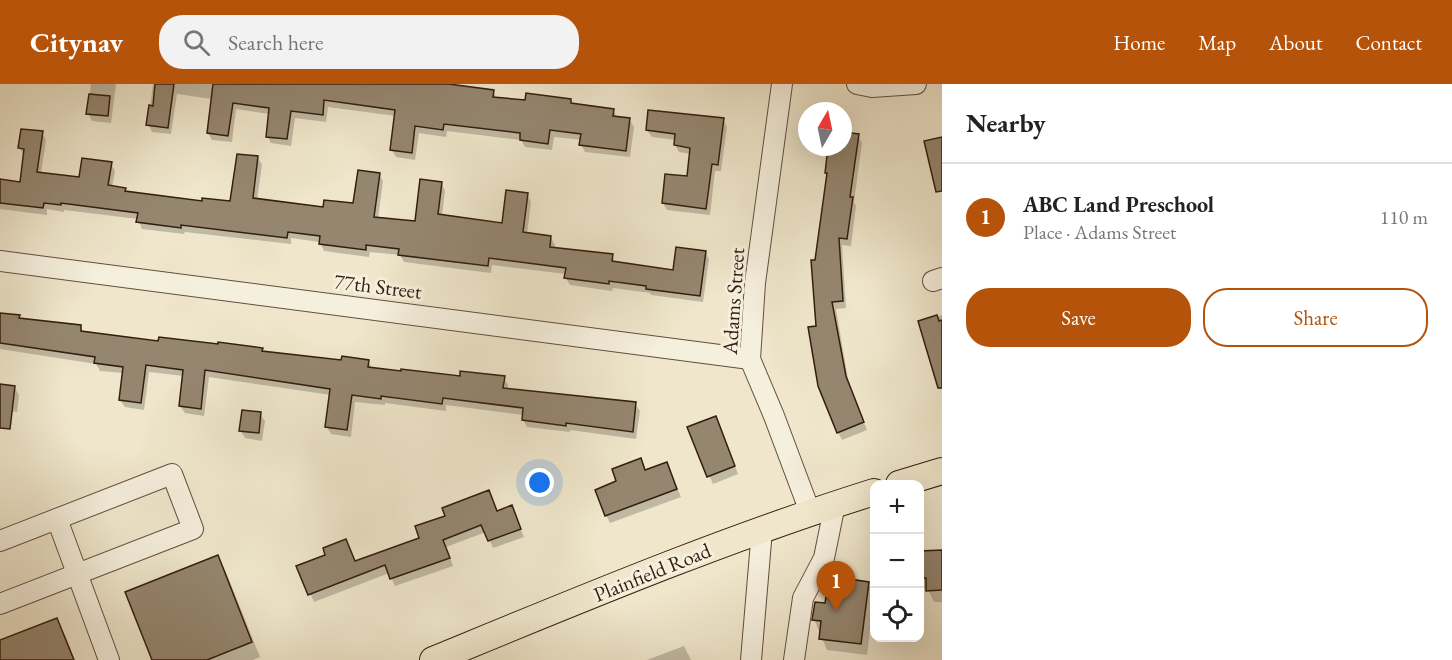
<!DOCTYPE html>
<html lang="en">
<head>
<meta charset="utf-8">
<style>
  body { margin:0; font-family:"EB Garamond",serif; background:#f2f2f2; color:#222 }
  .controls { position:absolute; right:18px; bottom:18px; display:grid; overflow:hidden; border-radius:12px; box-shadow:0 6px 24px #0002 }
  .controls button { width:54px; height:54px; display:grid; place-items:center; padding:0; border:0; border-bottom:2px solid #e0e0e0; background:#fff; color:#222; font:30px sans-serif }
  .compass { position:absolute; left:798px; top:18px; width:54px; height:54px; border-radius:50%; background:#fff; box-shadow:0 6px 24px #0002; rotate:9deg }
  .you { position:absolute; left:540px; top:399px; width:21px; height:21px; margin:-15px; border:4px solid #fff; border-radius:50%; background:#1a73e8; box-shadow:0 0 0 9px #1a73e833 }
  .badge { display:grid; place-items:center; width:39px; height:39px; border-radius:50%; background:#b45309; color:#fff; font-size:20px; font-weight:700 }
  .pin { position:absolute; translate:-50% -50px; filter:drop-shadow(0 2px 3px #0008) }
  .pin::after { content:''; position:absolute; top:32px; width:21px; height:18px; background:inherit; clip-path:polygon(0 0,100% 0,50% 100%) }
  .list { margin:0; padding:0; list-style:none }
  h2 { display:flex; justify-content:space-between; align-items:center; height:78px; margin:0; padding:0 24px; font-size:26px }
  h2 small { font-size:20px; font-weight:400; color:#767676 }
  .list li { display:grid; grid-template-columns:39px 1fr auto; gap:18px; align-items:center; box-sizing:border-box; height:108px; padding:0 24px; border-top:2px solid #e0e0e0 }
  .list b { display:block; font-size:22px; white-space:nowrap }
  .list p { margin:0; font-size:20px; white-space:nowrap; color:#767676 }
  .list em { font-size:20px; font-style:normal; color:#767676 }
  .actions { display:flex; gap:12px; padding:18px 24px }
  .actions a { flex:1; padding:14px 0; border:2px solid #b45309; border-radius:24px; text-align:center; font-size:21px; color:#b45309 }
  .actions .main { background:#b45309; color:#fff }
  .icon { flex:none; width:33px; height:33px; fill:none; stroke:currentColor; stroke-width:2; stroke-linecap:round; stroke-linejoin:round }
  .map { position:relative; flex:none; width:942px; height:576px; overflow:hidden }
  header { display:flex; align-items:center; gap:36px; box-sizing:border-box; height:84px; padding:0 30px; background:#b45309; color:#fff }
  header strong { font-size:28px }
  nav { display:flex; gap:33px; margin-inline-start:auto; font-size:21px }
  .search { width:420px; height:54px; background:#f2f2f2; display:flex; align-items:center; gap:15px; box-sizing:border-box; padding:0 21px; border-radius:24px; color:#767676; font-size:22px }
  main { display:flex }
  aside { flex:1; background:#fff }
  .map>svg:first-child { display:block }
  .shadow { fill:#0003 }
  .building { fill:#958670; stroke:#331d0e; stroke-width:1.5 }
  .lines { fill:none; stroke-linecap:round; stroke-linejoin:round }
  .minor-casing { stroke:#624f3d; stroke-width:22 }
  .major-casing { stroke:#331d0e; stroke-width:28 }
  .minor { stroke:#f5efdd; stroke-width:20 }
  .major { stroke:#efe6cb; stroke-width:26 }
  .labels { text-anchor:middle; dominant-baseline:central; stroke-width:6; stroke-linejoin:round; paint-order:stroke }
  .street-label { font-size:21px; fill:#331d0e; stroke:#f5efdd }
</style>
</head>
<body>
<header>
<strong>Citynav</strong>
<div class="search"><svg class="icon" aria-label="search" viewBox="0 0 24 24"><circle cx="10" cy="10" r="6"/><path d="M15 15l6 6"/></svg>Search here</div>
<nav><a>Home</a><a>Map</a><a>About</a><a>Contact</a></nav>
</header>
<main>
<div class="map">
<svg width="942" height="576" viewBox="0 0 942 576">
  <rect width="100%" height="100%" fill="#efe6cb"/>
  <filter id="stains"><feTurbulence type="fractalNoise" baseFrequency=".00333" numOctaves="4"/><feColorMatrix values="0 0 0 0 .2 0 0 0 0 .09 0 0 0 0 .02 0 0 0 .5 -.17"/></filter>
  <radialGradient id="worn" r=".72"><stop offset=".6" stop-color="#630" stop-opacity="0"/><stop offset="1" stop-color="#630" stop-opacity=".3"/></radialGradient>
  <!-- shadow -->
  <g class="shadow">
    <polygon points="91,0 116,0 111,39 92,37 88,29"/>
    <polygon points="153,0 443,0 493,7 497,15 526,18 571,16 573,21 613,26 618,34 629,35 634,43 630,73 585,68 581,61 582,56 554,53 552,66 525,63 521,56 447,47 446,53 419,49 415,76 396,73 392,66 396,32 328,23 326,38 295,34 291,62 271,59 267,52 270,30 236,25 232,58 212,56 208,49 212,15 177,10 171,50 152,48 148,40"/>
    <polygon points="723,35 727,43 721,87 715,87 710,131 667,126 663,119 688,94 691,70 679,68 675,61 676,56 652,53 647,46"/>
    <polygon points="42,49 46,56 41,90 80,95 111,80 115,87 112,103 125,105 127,109 203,118 231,119 258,74 262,81 257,116 325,124 355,121 379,90 383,97 378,135 416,139 441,99 445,106 442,132 504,140 527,110 531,118 527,151 551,154 555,161 554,165 612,172 616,179 674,187 705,168 709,175 703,218 651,211 650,209 613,204 612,207 570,201 566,194 566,190 492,181 491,189 404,178 400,171 370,168 369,173 324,167 320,158 291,154 291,160 185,148 184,150 142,145 138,135 64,126 64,128 47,125 47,131 0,125 0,97 21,99 24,72 20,64"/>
    <polygon points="843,50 858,52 862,59 854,118 856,122 851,162 842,161 846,224 836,225 849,301 867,346 842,356 838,348 818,243 816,177 828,92 826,88 830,63 843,63"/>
    <polygon points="0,230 19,233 20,235 80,243 84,249 160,259 262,265 264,268 342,278 368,278 373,285 461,294 504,294 508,301 508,306 635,320 640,327 636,355 570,346 570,348 527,343 523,336 524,331 446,321 446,327 385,319 385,321 355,318 351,353 331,350 327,343 331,311 209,293 204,332 185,329 180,322 184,292 149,288 144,326 125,323 120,316 124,289 100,287 96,280 0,265"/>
    <polygon points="942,231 942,303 919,238"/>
    <polygon points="0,301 14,303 19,311 17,328 0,326"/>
    <polygon points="260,330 265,337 262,357 245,354 241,347"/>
    <polygon points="719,342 738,390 713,400 689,344"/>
    <polygon points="640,376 646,388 667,380 681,413 610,439 606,431"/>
    <polygon points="511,423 524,453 493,464 486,448 446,463 453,482 395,502 389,489 314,518 298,483 327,471 346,456 356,478"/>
    <polygon points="942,468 942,518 934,518 928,505 920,505 920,469"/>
    <polygon points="218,473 226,488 260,573 253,576 153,576"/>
    <polygon points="868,499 874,512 867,571 827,566 814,535 826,520"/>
    <polygon points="57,536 65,551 75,576 0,576 0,558"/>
    <polygon points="684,562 691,576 647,576"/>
  </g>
  <!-- building -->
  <g class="building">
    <polygon points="155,0 174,0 168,44 146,41 149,21 153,22"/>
    <polygon points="213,0 449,0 494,6 493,13 525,16 526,9 571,15 571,19 614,25 613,32 630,34 626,67 579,61 581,50 550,46 548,60 520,56 520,49 444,40 443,46 415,42 412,69 390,66 395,26 324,16 323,31 291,27 287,55 266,53 269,24 233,19 228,52 207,49"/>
    <polygon points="89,10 110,12 108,32 86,30"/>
    <polygon points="648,26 724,34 718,81 712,80 706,125 662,119 665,90 687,92 690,64 674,61 675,50 646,46"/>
    <polygon points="21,45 43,47 37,88 79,93 82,74 112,78 108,101 126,104 125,107 202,117 202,114 230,117 237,70 258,72 253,114 323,123 324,116 353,119 358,86 380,89 374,133 415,137 420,95 442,98 438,130 502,139 506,106 528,109 523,148 551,152 550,163 613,170 612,177 673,186 676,163 706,167 700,212 646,205 646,202 609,197 609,200 564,194 566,184 489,174 488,182 398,171 399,165 366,161 366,166 319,160 320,152 288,148 287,154 181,141 181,144 136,138 138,129 61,119 61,121 44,119 43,124 0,119 0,95 20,98 24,65 18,64"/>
    <polygon points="843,48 859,50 850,113 853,113 847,155 839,154 843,217 832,218 846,292 864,338 837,349 818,302 808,243 816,242 811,176 815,176 827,89 825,89 828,63 843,63"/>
    <polygon points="942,53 942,107 936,108 924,57"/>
    <polygon points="0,229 20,231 19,234 81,241 81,247 158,257 159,253 218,260 218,258 263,264 262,267 341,276 342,272 369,276 368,283 401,287 401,285 460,292 460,287 505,292 503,304 636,318 633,348 566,339 566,342 522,336 523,324 443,314 442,320 381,312 381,315 352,311 347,346 325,343 330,305 205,286 201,325 179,322 183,286 146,281 141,319 119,316 123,283 94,279 95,273 0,259"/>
    <polygon points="937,231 939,237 942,236 942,304 938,304 918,237"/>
    <polygon points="0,300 15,302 10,345 0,344"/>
    <polygon points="242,326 261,328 259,349 239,347"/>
    <polygon points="716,332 735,382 707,393 687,343"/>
    <polygon points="641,374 645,386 667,378 677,405 605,432 595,406 616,397 612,385"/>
    <polygon points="489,406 497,427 512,421 521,445 488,457 481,441 443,456 450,474 390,495 385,481 308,511 296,482 325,471 323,464 346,455 355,477 419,454 415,442 445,432 442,424"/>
    <polygon points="942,466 942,506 926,507 926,494 920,494 920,467"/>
    <polygon points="218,471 252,558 207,576 152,576 125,508"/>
    <polygon points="829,492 869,498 861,560 819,555 821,537 812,536 815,518 825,519"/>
    <polygon points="57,534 74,576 0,576 0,556"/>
  </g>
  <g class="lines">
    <!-- minor casing -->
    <g class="minor-casing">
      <g id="minor">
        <polyline points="782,0 755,199 750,275 774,332 810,428"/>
        <polyline points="857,0 872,3 916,0"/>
        <polyline points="0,177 750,275"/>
        <polyline points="933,197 942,194"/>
        <polyline points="57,435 109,576"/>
        <polyline points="0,457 172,390 193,445 0,520"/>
        <polyline points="751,576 762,446"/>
        <polyline points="794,576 803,514 824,474 835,420"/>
      </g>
    </g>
    <!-- major casing -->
    <g class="major-casing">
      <g id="major">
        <polyline points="899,400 942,387"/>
        <path d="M433,576c146,-60 291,-121 441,-168"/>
      </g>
    </g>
    <!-- minor -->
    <use href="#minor" class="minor"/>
    <!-- major -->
    <use href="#major" class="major"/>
  </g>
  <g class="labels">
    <!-- street labels -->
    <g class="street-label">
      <text transform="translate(378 202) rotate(7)">77th Street</text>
      <text transform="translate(733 217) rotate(-86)">Adams Street</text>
      <text transform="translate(652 488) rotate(-22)">Plainfield Road</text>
    </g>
  </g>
  <rect width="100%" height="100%" filter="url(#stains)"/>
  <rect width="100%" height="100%" fill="url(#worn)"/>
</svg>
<div class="controls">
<button>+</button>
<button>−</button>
<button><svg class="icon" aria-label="locate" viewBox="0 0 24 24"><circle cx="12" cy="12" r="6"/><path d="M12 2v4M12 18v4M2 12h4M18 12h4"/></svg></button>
</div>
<svg class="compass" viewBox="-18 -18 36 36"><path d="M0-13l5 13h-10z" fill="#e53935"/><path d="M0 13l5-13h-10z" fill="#767676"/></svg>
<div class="you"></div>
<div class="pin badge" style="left:836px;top:527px">1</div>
</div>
<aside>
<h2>Nearby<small></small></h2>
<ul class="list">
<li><span class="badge">1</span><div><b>ABC Land Preschool</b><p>Place · Adams Street</p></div><em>110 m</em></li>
</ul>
<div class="actions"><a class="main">Save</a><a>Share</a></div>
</aside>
</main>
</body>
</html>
